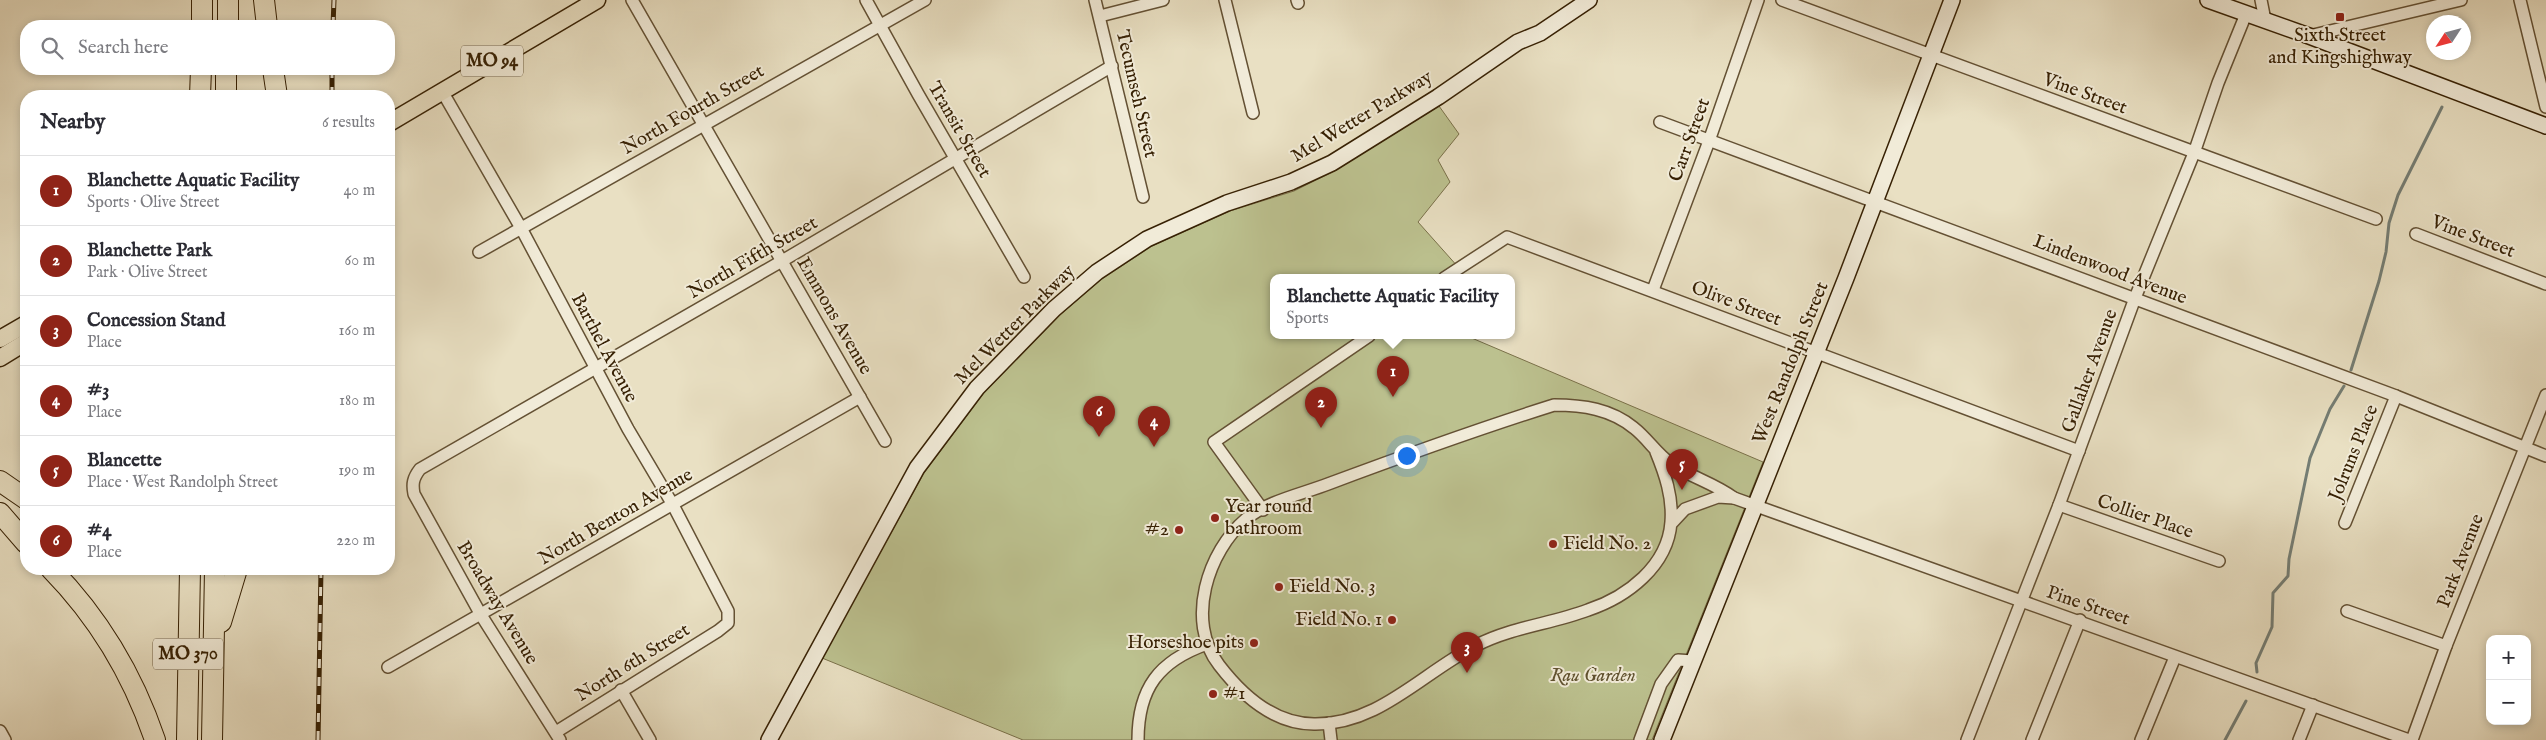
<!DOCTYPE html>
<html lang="en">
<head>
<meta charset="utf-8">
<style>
  body { margin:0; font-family:"IM FELL English",serif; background:#f7f7f7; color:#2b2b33 }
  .controls { position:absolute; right:15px; bottom:15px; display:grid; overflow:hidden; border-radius:10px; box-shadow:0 2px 8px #0003 }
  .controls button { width:45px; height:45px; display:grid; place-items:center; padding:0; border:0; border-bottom:1px solid #e1e1e2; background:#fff; color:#2b2b33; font:25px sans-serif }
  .compass { position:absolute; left:2426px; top:15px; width:45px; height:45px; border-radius:50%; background:#fff; box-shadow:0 2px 8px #0003; rotate:234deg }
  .you { position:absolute; left:1406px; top:455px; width:18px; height:18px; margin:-12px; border:4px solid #fff; border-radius:50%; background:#1a73e8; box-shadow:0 0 0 8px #1a73e833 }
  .badge { display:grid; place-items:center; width:32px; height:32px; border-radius:50%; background:#8f2418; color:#fff; font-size:16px; font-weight:700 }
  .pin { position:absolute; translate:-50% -41px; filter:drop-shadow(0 1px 2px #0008) }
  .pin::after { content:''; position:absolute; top:26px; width:18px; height:15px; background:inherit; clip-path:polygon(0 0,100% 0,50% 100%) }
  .popup { position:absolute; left:1270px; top:274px; width:245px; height:65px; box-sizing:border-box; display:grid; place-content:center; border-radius:10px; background:#fff; filter:drop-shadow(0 1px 4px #0005); font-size:16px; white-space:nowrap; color:#7c7c81 }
  .popup b { font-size:19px; color:#2b2b33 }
  .popup::after { content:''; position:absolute; left:50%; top:100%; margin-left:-10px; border:10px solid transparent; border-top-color:#fff }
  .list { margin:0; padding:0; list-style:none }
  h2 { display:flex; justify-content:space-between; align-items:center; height:65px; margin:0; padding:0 20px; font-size:21px }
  h2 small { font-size:16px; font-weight:400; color:#7c7c81 }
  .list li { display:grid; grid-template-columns:32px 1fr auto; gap:15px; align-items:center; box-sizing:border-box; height:70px; padding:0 20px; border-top:1px solid #e1e1e2 }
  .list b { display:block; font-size:19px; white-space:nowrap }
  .list p { margin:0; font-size:16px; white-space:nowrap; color:#7c7c81 }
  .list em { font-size:16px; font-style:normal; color:#7c7c81 }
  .icon { flex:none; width:28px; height:28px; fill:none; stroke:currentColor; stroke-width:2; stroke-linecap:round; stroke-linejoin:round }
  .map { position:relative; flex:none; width:2546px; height:740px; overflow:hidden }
  .search { position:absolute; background:#fff; box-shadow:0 2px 8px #0003; left:20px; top:20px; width:375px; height:55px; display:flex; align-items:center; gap:12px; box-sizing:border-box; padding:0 18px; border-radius:20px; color:#7c7c81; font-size:19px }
  .panel { position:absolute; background:#fff; box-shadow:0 2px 8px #0003; left:20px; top:90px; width:375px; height:485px; border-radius:20px }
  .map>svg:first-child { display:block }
  .green { fill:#bcc18f; stroke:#7a714a }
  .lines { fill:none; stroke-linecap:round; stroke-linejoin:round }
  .stream { stroke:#747d74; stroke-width:3 }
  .street-casing { stroke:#645134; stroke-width:14 }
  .secondary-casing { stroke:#372104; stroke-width:18 }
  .primary-casing { stroke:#372104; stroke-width:19 }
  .highway-casing { stroke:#372104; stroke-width:22 }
  .street { stroke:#f1ebd8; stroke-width:11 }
  .secondary { stroke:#f1ebd8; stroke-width:15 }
  .primary { stroke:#e9e0c3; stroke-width:16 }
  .highway { stroke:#e9e0c3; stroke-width:20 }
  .rail-casing { stroke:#372104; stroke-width:5 }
  .rail { stroke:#f1ebd8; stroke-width:3; stroke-dasharray:9; stroke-linecap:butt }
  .poi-dot { fill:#8f2418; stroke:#f1ebd8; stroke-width:2 }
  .labels { text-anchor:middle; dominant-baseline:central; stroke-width:4; stroke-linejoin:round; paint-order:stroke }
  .shield { fill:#f1ebd8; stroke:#6f5e44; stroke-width:1 }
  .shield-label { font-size:18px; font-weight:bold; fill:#372104 }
  .poi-label { font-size:19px; fill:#372104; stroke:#f1ebd8; text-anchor:start }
  .street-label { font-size:19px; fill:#372104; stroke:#f1ebd8 }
  .park-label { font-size:19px; font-style:italic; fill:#5f512e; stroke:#f1ebd8 }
</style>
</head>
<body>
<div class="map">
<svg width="2546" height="740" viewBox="0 0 2546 740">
  <rect width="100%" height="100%" fill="#e9e0c3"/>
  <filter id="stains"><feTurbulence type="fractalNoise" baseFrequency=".004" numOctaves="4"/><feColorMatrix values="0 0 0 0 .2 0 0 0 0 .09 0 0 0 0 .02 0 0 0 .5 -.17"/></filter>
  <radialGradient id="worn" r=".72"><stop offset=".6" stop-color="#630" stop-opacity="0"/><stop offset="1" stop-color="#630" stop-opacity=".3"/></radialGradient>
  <!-- green -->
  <polygon class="green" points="1439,106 1459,134 1438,160 1450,182 1418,222 1459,268 1444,278 1274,278 1274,336 1467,336 1763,462 1652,740 1023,740 822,658 924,473 983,394 1060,315 1102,279 1152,246 1230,211 1294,191 1336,170"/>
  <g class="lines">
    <!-- stream -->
    <g class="stream">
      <polyline points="2351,370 2379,281 2386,252 2389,223 2398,195 2442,107"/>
      <polyline points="2257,672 2256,663 2272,627 2273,593 2288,576 2289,559 2310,458 2330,409 2344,386"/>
      <polyline points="2225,740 2246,701"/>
    </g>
    <!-- street casing -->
    <g class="street-casing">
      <g id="street">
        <polyline points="632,0 885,441"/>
        <polyline points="866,0 918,94 1024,277"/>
        <polyline points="1095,0 1143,197"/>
        <polyline points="1225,0 1253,113"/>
        <polyline points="1297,0 1298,3"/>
        <polyline points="1782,0 2376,219"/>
        <polyline points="2261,0 2265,20"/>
        <polyline points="2520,0 2546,107"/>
        <polyline points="1100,16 1163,0"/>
        <polyline points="2309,36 2461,0"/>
        <polyline points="442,91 521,228 628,429 673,505 728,611 728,623 718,631 556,732"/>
        <polyline points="1660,122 2396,396 2546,456"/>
        <polyline points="2416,234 2546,284"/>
        <polyline points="479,252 925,0"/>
        <polyline points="1444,278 1507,237 2079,451"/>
        <polyline points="1653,290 1709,141 1758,0"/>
        <path d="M1656,452c9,22 17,45 15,70 -3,44 -44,75 -83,88 -37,14 -76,17 -111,35 -54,27 -98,80 -163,79 -41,0 -72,-29 -95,-59 -34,-44 -11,-114 27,-146 22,-18 56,-25 82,-35 75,-28 150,-55 226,-79 29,0 57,4 80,23 13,10 22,25 36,35 20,14 44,20 64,35l-16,-1 -33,12 -14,15"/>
        <polyline points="1734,498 2409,740"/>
        <polyline points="2059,505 2219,561"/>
        <polyline points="1263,510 1214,442 1369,336"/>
        <polyline points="2345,523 2396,396"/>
        <polyline points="2347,611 2446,646"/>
        <polyline points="388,667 860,397"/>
        <polyline points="621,690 650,740"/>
        <polyline points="1329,723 1331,740"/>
        <polyline points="0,731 5,740"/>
        <path d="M560,740l-79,-125 -67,-121c-2,-10 -1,-16 6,-25l362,-208 330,-195"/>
        <path d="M1138,740c0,-52 21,-79 69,-96"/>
        <polyline points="1640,740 1661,684 1678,660 1693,661"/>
        <polyline points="1967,740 2059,505 2135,298 2194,153 2218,83 2246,14"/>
        <polyline points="2032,740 2080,620"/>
        <polyline points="2141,740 2175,657"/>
        <polyline points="2299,740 2313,705"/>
        <polyline points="2412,740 2446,646 2546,395"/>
      </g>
    </g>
    <!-- secondary casing -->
    <g class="secondary-casing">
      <g id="secondary">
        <polyline points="2208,0 2309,36 2546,126"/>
        <polyline points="769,740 917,468 977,388 1054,309 1097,272 1147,239 1227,203 1291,182 1332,163 1438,97 1518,42 1540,33 1589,0"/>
        <polyline points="1662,740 1846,278 1952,0"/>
      </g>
    </g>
    <!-- primary casing -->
    <g class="primary-casing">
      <g id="primary">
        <polyline points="389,123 597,0"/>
        <polyline points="0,339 26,324"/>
        <polyline points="0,358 26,342"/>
      </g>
    </g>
    <!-- highway casing -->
    <g class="highway-casing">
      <g id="highway">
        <polyline points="264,0 267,26"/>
        <polyline points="202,26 202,0"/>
        <polyline points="228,26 228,0"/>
        <polyline points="273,69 277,96"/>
        <polyline points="200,96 201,69"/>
        <polyline points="226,96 226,69"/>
        <polyline points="0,481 26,499"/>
        <polyline points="0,513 26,543"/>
        <path d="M51,569c48,49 82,106 104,171"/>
        <polyline points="221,622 237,569"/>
        <polyline points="187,740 190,569"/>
        <polyline points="212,740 215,569"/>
      </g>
    </g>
    <!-- street -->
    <use href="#street" class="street"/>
    <!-- secondary -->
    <use href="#secondary" class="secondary"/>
    <!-- primary -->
    <use href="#primary" class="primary"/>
    <!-- highway -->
    <use href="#highway" class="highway"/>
    <!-- rail casing -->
    <g class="rail-casing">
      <g id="rail">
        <polyline points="333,26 334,0"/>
        <polyline points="332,96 332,69"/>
        <polyline points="318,740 321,569"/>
      </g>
    </g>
    <!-- rail -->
    <use href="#rail" class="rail"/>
  </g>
  <!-- markers -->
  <g class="poi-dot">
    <rect x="2335" y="12" width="10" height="10" rx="2.5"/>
    <circle cx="1215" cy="518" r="5"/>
    <circle cx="1179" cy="530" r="5"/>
    <circle cx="1553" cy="544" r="5"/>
    <circle cx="1279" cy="587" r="5"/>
    <circle cx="1392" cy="620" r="5"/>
    <circle cx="1254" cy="643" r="5"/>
    <circle cx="1213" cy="694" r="5"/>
  </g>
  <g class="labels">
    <!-- shield labels -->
    <g class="shield">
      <rect x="461" y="45.5" width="62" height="31" rx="4"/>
      <rect x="153" y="638.5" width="70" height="31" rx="4"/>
    </g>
    <g class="shield-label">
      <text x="492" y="61">MO 94</text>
      <text x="188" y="654">MO 370</text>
    </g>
    <!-- poi labels -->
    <g class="poi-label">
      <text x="2340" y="36" text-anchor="middle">Sixth Street<tspan x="2340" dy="22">and Kingshighway</tspan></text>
      <text x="1225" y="507">Year round<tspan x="1225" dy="22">bathroom</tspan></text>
      <text x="1169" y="530" text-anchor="end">#2</text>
      <text x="1563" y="544">Field No. 2</text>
      <text x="1289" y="587">Field No. 3</text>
      <text x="1382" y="620" text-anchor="end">Field No. 1</text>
      <text x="1244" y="643" text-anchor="end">Horseshoe pits</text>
      <text x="1223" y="694">#1</text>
    </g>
    <!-- street labels -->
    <g class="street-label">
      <text transform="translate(1136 94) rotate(77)">Tecumseh Street</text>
      <text transform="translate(2085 94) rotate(20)">Vine Street</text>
      <text transform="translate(693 110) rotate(-30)">North Fourth Street</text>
      <text transform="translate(1362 117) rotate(-31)">Mel Wetter Parkway</text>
      <text transform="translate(959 130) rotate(60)">Transit Street</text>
      <text transform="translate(1690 140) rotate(-70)">Carr Street</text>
      <text transform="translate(2473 237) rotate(21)">Vine Street</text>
      <text transform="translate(753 258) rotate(-30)">North Fifth Street</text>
      <text transform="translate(2110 270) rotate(21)">Lindenwood Avenue</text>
      <text transform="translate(1736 304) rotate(21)">Olive Street</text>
      <text transform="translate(834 316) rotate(60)">Emmons Avenue</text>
      <text transform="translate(1015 325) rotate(-45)">Mel Wetter Parkway</text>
      <text transform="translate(604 348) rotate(62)">Barthel Avenue</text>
      <text transform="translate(1791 363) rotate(-68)">West Randolph Street</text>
      <text transform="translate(2090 371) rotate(-70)">Gallaher Avenue</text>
      <text transform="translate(2354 453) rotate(-68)">Jolruns Place</text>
      <text transform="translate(616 517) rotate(-30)">North Benton Avenue</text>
      <text transform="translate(2145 517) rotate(19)">Collier Place</text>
      <text transform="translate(2461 561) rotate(-69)">Park Avenue</text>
      <text transform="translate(497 603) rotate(59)">Broadway Avenue</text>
      <text transform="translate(2088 606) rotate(19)">Pine Street</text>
      <text transform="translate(633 663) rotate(-32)">North 6th Street</text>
    </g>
    <!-- park labels -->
    <g class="park-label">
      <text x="1593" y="676">Rau Garden</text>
    </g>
  </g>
  <rect width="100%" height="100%" filter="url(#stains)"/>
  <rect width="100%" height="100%" fill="url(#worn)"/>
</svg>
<div class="controls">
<button>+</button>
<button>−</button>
</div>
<svg class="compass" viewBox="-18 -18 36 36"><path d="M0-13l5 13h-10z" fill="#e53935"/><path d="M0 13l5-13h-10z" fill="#7c7c81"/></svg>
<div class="you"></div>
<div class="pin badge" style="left:1393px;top:397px">1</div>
<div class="popup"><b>Blanchette Aquatic Facility</b>Sports</div>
<div class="pin badge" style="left:1321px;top:428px">2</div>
<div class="pin badge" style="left:1467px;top:673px">3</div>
<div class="pin badge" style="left:1154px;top:447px">4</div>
<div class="pin badge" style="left:1682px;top:490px">5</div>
<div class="pin badge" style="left:1099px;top:437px">6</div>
<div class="search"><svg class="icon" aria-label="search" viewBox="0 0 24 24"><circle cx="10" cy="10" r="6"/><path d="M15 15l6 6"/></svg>Search here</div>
<section class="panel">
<h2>Nearby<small>6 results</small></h2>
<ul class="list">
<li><span class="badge">1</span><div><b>Blanchette Aquatic Facility</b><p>Sports · Olive Street</p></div><em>40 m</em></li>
<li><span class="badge">2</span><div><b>Blanchette Park</b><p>Park · Olive Street</p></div><em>60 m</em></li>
<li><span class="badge">3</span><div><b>Concession Stand</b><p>Place</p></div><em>160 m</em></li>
<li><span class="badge">4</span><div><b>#3</b><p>Place</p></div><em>180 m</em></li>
<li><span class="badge">5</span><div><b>Blancette</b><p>Place · West Randolph Street</p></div><em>190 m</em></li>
<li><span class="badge">6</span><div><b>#4</b><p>Place</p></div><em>220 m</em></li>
</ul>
</section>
</div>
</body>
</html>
